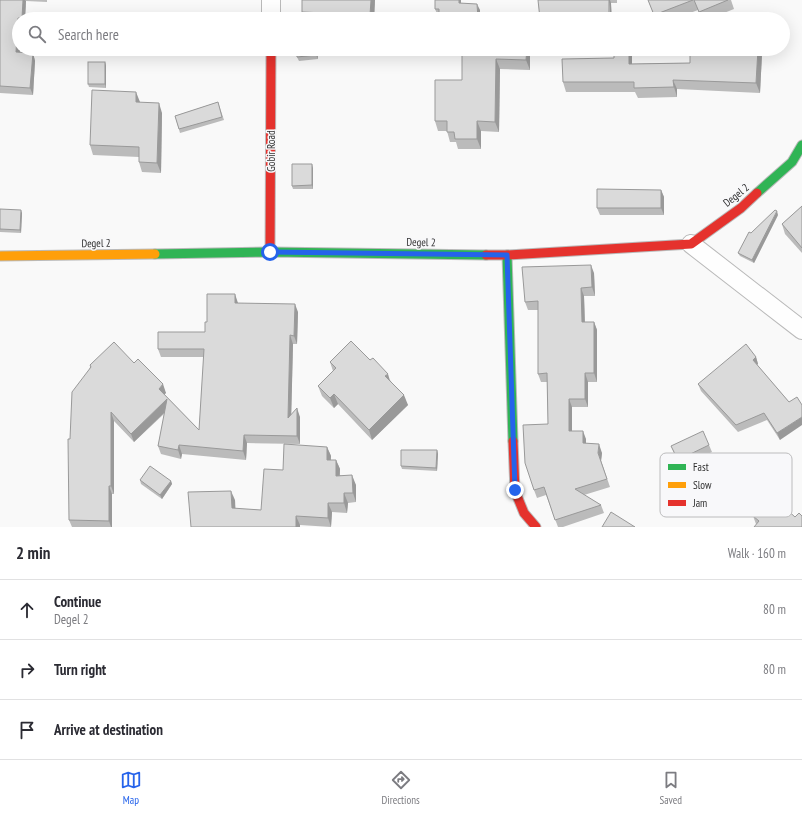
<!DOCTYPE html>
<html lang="en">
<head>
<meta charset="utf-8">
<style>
  body { margin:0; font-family:"PT Sans Narrow",sans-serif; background:#f2f2f3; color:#2b2b33 }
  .stop { position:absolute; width:12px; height:12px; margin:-9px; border:3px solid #2563eb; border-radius:50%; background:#fff }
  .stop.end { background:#2563eb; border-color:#fff; box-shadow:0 1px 4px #0008 }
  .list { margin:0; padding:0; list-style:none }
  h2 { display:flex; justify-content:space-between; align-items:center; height:52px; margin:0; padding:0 16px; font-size:17px }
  h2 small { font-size:13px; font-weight:400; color:#7c7c81 }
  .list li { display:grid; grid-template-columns:26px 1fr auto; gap:12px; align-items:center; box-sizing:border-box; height:60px; padding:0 16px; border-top:1px solid #e1e1e2 }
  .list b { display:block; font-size:15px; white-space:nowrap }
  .list p { margin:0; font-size:13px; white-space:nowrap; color:#7c7c81 }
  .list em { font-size:13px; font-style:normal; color:#7c7c81 }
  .icon { flex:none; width:22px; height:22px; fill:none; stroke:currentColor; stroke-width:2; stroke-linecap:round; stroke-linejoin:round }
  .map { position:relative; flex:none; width:802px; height:527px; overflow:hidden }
  .search { position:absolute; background:#fff; box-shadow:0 4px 16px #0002; left:12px; right:12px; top:12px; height:44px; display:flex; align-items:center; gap:10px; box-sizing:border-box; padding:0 14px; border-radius:22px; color:#7c7c81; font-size:15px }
  .sheet { height:232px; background:#fff }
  nav { display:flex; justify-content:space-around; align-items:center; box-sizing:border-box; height:56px; border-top:1px solid #e1e1e2; background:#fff; font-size:11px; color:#7c7c81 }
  nav a { display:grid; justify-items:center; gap:2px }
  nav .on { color:#2563eb }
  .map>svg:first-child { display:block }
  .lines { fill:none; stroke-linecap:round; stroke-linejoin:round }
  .street-casing { stroke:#bababa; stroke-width:20 }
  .fast-casing { stroke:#bababa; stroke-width:11 }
  .slow-casing { stroke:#bababa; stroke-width:11 }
  .jam-casing { stroke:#bababa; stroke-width:11 }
  .street { stroke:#fefefe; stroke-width:18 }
  .fast { stroke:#30b455; stroke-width:9 }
  .slow { stroke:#ff9f0a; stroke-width:9 }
  .jam { stroke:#e5322d; stroke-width:9 }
  .wall { fill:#bbb }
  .shaded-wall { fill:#999 }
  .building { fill:#dadada; stroke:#999 }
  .route { stroke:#2563eb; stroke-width:5 }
  .labels { text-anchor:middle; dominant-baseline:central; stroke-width:3; stroke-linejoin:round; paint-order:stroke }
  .street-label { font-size:11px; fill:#303030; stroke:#f8f8fa }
  .key { fill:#f8f8fa; stroke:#bcbcbd; stroke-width:1 }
  .key-label { font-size:11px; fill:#303030 }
</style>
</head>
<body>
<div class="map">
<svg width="802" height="527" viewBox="0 0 802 527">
  <rect width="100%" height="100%" fill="#f9f9f9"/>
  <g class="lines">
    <!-- street casing -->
    <g class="street-casing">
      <g id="street">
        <polyline points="271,19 271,0"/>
        <polyline points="691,244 802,330"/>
      </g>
    </g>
    <!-- fast casing -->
    <g class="fast-casing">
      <g id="fast">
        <polyline points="757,193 792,162 802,145"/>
        <polyline points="155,254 270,252 486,255"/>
        <polyline points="507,255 513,441"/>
      </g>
    </g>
    <!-- slow casing -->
    <g class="slow-casing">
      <polyline id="slow" points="0,256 155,254"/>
    </g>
    <!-- jam casing -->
    <g class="jam-casing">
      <g id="jam">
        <polyline points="270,252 271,49"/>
        <polyline points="486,255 507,255 691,244 741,208 757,193"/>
        <polyline points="513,441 515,491 524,513 536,527"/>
      </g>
    </g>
    <!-- street -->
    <use href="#street" class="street"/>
    <!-- fast -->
    <use href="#fast" class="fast"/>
    <!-- slow -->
    <use href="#slow" class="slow"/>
    <!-- jam -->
    <use href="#jam" class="jam"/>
  </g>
  <!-- wall -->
  <g class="wall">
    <polygon points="0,0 47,0 47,2 26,1 25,19 19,19 20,52 33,53 35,61 33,95 0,93"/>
    <polygon points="302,0 375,0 374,19 304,19 302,12"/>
    <polygon points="538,0 617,0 617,3 611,3"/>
    <polygon points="648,0 731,0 734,9 709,19 702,19 698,10 674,19 656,19"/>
    <polygon points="461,3 480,10 438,16 435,9"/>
    <polygon points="57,49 88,49 88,54 58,53"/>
    <polygon points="317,49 318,59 299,61 297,57"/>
    <polygon points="462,49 530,49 530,70 500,69 499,132 481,131 481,149 458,149 456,142 450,142 447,131 438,131 435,121 462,80"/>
    <polygon points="690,49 760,49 762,54 760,93 677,89 677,97 638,98 635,92 566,92 563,82 614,58 632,51 632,64 690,63"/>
    <polygon points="105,62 106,66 106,88 89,87 88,84"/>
    <polygon points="140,102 140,103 162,113 161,173 142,172 139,162 139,157 93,155 90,145"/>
    <polygon points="218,102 224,120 180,133 175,116"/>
    <polygon points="313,168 313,189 293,189 292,186"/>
    <polygon points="661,190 664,197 664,215 600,215 597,208"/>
    <polygon points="802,206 802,253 785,234 782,224"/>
    <polygon points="0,209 22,213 21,233 0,232"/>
    <polygon points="778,215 754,263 740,256 738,253"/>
    <polygon points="594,273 595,296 584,296 585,322 594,322 597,330 597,382 588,382 588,407 572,407 572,431 586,439 586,444 602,453 601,461 610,487 584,495 601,505 604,513 563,527 558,527 546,495 537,498 534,490 548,424 547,382 541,382 538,374 538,310 528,310 525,302"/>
    <polygon points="238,303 298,312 297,344 293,344 291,414 300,417 300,444 247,443 246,460 182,454 181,459 161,454 158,446 165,413 134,442 114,421 114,494 112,494 112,527 72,527 69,520 70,439 90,367 90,365 134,363 166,393 164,394 199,430 204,357 161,357 158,349 205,332 207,322"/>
    <polygon points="756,357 758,364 757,365 789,402 780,440 767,420 738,432 701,391 698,384"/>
    <polygon points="330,362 390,380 408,405 372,440 338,404 334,408 322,396 318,386 333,371"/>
    <polygon points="709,445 712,452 681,467 674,453 671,446"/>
    <polygon points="327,447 331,456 331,460 336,460 340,469 340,475 356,485 356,502 348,503 347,513 332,512 331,527 300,525 300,527 191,527 235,500 235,509 261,510 283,470"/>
    <polygon points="437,450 438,454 437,471 402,469 401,466"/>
    <polygon points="140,480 171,481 172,484 162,499 141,484"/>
    <polygon points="753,516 795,517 756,524"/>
  </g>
  <!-- shaded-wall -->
  <g class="shaded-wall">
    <polygon points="23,0 25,0 26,1 25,19 23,19 22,18"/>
    <polygon points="371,0 375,0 374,19 372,19 370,15"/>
    <polygon points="459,0 461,0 461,9 459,3"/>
    <polygon points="609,0 610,0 611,3 612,19 610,19"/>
    <polygon points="477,4 480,10 480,19 478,19"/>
    <polygon points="18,18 19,19 19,49 20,49 19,60 16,52"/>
    <polygon points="316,49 317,49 318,59 316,55"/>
    <polygon points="527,49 530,49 530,70 526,60"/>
    <polygon points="629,49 631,49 632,51 632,74 629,64"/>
    <polygon points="758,49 760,49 762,54 760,93 756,83"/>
    <polygon points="33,53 35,61 33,95 30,88"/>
    <polygon points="496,59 500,69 499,132 495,122"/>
    <polygon points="105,62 106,66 106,88 105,84"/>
    <polygon points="673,80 677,89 677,97 674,87"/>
    <polygon points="136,92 140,102 140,113 136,102"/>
    <polygon points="159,103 162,113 161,173 157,163"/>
    <polygon points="477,121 481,131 481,149 477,139"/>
    <polygon points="312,164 313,168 313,189 312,185"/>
    <polygon points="661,190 664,197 664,215 661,208"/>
    <polygon points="21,210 22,213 21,233 20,230"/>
    <polygon points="777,211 778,215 754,263 752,260"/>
    <polygon points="591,265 594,273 595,296 592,287"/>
    <polygon points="581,288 584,296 585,330 582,322"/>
    <polygon points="235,294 238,303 235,303"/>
    <polygon points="295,304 298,312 297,344 294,336"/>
    <polygon points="594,322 597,330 597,382 594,373"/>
    <polygon points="290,335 293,344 291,426 288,418"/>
    <polygon points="756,357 758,364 755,366 753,360"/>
    <polygon points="585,373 588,382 588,407 585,399"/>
    <polygon points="388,374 391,384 385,376"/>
    <polygon points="163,384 166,393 162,397 159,389"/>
    <polygon points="334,394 338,404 334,408 330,398"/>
    <polygon points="404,395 408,405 372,440 369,430"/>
    <polygon points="167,399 170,407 134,442 131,434"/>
    <polygon points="569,399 572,407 572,439 569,431"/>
    <polygon points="297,408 300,417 300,444 297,436"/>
    <polygon points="111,412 114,421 114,494 111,486"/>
    <polygon points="802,417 802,425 780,440 777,433"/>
    <polygon points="583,431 586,439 586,452 583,443"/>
    <polygon points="244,435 247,443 246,460 243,451"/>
    <polygon points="599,444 602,453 601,461 610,487 598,453"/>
    <polygon points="179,445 182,454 181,459 178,450"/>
    <polygon points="327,447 331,456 330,469 327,460"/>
    <polygon points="437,450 438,454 437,471 436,468"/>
    <polygon points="336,460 340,469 339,485 336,476"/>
    <polygon points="352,475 356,485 356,502 353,493"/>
    <polygon points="171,481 172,484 162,499 160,495"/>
    <polygon points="109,486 112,494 112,527 111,527 109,521"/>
    <polygon points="231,491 235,500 236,518 232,508"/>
    <polygon points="344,493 348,503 347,513 344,503"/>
    <polygon points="328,503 332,512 331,527 328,518"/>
    <polygon points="296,516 300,525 300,527 296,527"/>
  </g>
  <!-- building -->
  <g class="building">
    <polygon points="0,0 23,0 22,18 18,18 16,52 33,53 30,88 0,86"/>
    <polygon points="302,0 371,0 370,15 302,12"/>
    <polygon points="435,0 459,0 459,3 477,4 478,19 439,19 439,9 435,9"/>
    <polygon points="538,0 609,0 609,19 540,19"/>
    <polygon points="648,0 693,0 654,15"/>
    <polygon points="694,0 728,0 699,12"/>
    <polygon points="296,49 316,49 316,55 297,57"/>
    <polygon points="462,49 527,49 526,60 496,59 495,122 477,121 477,139 455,139 454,132 447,132 447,121 435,121 435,80 462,80"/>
    <polygon points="614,49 629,49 629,64 690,63 690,49 758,49 756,83 673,80 674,87 634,88 634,82 563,82 562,59 614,58"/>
    <rect x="88" y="62" width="17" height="22"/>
    <polygon points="92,90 136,92 136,102 159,103 157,163 139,162 139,147 90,145"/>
    <polygon points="218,102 222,117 179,129 175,116"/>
    <polygon points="292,164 312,164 312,185 292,186"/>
    <polygon points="597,189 661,190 661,208 597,208"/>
    <polygon points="802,206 802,248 782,224"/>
    <polygon points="0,209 21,210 20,230 0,229"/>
    <polygon points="775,210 777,211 752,260 738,253 749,232 751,233"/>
    <polygon points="591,265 592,287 581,288 582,322 594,322 594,373 585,373 585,399 569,399 569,431 583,431 583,443 599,444 598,453 607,479 575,489 601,505 555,520 544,487 534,490 525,463 523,425 548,424 547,373 538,374 538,301 525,302 522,267"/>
    <polygon points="207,294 235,294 235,303 295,304 294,336 290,335 288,418 297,408 297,436 244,435 243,451 179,445 178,450 158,446 167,399 131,434 111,412 111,486 109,486 109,521 69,520 68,439 70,439 72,392 91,367 90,365 114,342 134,363 138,359 163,384 159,389 199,430 204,349 158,349 158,332 205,332 205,322 207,322"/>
    <polygon points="351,341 370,360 373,358 388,374 385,376 404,395 369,430 334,394 330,398 318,386 336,368 330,362"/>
    <polygon points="746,344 756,357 753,360 789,402 797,397 802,405 802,417 777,433 764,413 736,425 698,384"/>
    <polygon points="703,431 709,445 678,460 671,446"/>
    <polygon points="284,444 327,447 327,460 336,460 336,476 352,475 353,493 344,493 344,503 328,503 328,518 296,516 296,527 191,527 188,492 231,491 232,508 261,510 264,469 283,470"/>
    <polygon points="401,450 437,450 436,468 401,466"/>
    <polygon points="150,466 171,481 160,495 140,480"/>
    <polygon points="772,496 795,517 799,513 802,516 802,527 754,527 759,521 753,516"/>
    <polygon points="611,512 635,527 602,527"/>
  </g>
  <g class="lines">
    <!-- route -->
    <polyline class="route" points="270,252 507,255 515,490"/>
  </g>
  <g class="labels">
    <!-- street labels -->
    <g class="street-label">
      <text transform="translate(271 151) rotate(-90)">Gobir Road</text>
      <text transform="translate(736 195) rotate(-39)">Degel 2</text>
      <text transform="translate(421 242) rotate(1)">Degel 2</text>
      <text transform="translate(96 243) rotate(-1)">Degel 2</text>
    </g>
  </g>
  <!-- legend -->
  <rect x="660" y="453" width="132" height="64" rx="6" class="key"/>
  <rect x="668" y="464" width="18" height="6" fill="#30b455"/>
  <rect x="668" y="482" width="18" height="6" fill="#ff9f0a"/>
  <rect x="668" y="500" width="18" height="6" fill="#e5322d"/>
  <g class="key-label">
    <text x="693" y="471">Fast</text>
    <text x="693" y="489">Slow</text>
    <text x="693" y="507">Jam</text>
  </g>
</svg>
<div class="stop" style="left:270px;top:252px"></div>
<div class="stop end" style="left:515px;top:490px"></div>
<div class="search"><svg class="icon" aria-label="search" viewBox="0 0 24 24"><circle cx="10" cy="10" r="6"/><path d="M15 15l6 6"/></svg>Search here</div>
</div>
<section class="sheet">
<h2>2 min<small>Walk · 160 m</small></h2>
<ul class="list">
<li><svg class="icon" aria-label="ahead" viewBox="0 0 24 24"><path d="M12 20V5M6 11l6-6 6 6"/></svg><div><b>Continue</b><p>Degel 2</p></div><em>80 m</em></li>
<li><svg class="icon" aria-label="right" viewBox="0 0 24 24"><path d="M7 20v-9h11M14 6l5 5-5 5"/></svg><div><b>Turn right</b></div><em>80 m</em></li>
<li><svg class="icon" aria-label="arrive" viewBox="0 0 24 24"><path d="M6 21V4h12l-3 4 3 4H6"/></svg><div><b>Arrive at destination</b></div></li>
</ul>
</section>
<nav>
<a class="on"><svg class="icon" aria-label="map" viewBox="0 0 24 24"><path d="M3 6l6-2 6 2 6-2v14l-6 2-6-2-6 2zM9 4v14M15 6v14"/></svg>Map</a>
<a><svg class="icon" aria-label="directions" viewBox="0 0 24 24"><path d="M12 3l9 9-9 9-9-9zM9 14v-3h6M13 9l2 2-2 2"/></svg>Directions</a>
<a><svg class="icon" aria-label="saved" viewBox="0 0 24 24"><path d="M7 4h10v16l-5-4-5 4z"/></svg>Saved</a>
</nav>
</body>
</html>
